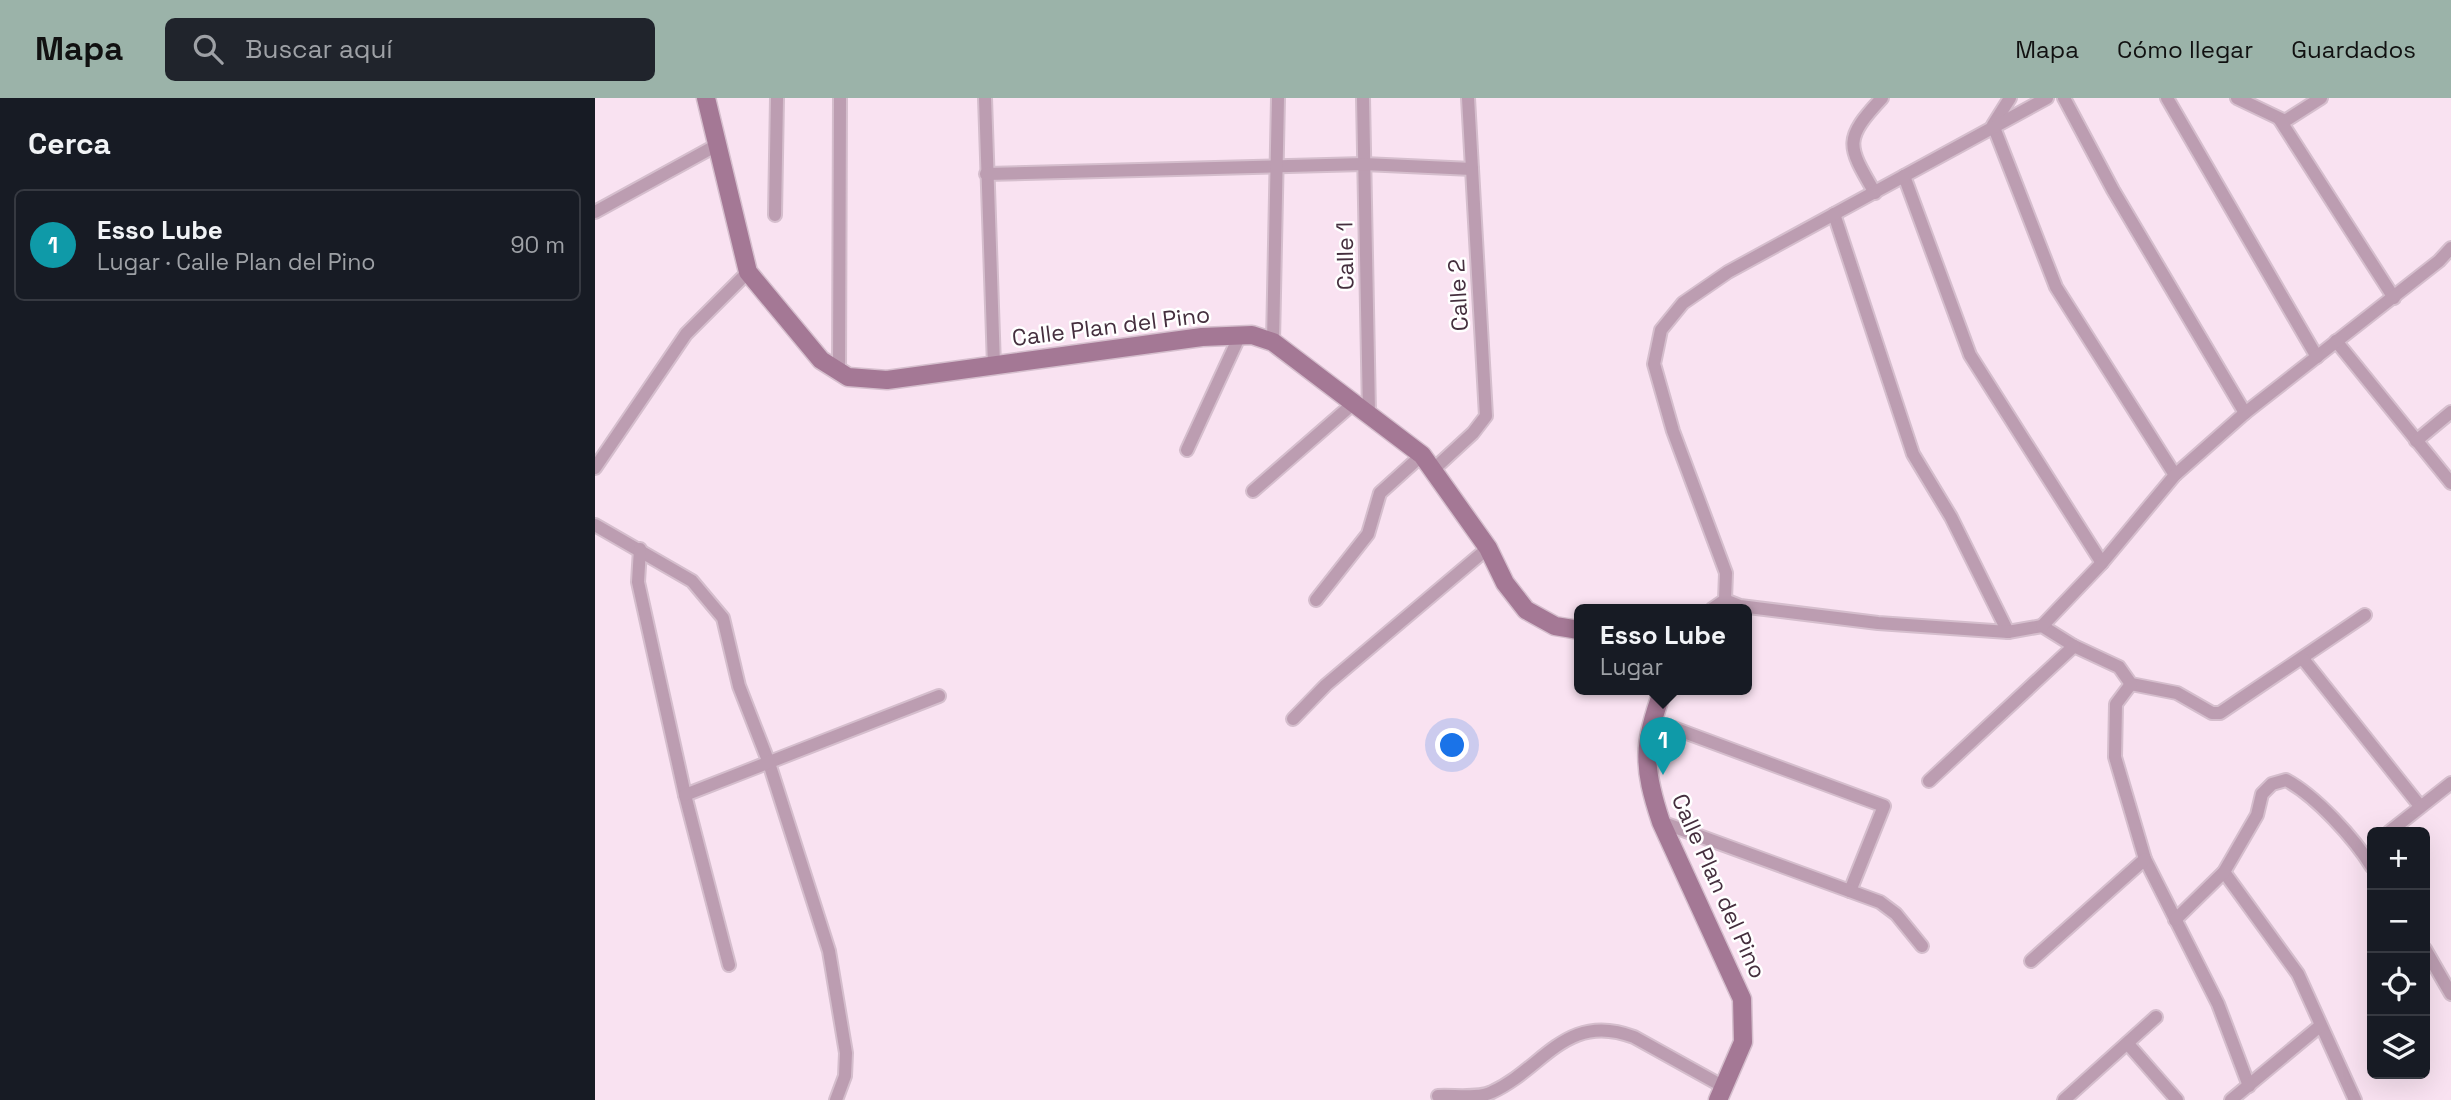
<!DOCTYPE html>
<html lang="es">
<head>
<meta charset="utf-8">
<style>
  body { margin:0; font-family:"Space Grotesk",sans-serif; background:#20242c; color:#f1f3f6 }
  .controls { position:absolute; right:21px; bottom:21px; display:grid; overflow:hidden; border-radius:10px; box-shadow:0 7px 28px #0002 }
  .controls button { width:63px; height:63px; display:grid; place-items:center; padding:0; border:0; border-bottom:2px solid #363941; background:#171b24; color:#f1f3f6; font:35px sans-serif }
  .you { position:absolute; left:858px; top:648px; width:24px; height:24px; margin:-18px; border:5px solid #fff; border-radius:50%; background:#1a73e8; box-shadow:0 0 0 10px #1a73e833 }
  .badge { display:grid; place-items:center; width:46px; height:46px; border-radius:50%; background:#9bb3a9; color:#fff; font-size:23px; font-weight:700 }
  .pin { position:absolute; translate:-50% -58px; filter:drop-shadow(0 2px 4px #0008) }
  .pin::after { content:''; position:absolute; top:37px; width:24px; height:21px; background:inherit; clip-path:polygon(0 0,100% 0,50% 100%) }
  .popup { position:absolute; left:979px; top:506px; width:178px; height:91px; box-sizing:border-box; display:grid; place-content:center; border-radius:10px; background:#171b24; filter:drop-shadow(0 2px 5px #0005); font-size:23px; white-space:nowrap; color:#9ea1a6 }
  .popup b { font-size:26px; color:#f1f3f6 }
  .popup::after { content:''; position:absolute; left:50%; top:100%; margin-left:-14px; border:14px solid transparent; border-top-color:#171b24 }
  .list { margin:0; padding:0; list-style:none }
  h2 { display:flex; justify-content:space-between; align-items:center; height:91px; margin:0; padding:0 28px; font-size:30px }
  h2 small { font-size:23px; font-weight:400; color:#9ea1a6 }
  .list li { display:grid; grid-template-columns:46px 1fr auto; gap:21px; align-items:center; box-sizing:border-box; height:112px; margin:0 14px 14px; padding:0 14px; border:2px solid #363941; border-radius:10px }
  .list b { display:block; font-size:26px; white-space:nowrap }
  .list p { margin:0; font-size:23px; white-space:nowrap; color:#9ea1a6 }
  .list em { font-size:23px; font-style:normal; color:#9ea1a6 }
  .icon { flex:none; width:38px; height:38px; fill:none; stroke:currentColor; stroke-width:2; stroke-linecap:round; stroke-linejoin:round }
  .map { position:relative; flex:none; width:1856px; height:1002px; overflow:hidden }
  header { display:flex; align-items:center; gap:42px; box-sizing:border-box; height:98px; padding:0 35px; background:#9bb3a9; color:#111 }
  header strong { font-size:33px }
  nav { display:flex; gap:38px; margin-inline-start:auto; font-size:24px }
  .search { width:490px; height:63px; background:#20242c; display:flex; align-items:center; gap:18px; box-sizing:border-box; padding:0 24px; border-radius:10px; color:#9ea1a6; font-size:26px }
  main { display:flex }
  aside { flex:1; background:#171b24 }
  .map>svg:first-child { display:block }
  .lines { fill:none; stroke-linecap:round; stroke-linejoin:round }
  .street-casing { stroke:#d5becd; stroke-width:16 }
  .secondary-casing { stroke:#d5becd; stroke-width:21 }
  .street { stroke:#bc9db1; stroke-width:12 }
  .secondary { stroke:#a47895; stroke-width:18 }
  .labels { text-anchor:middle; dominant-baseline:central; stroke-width:5; stroke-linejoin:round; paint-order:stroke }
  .street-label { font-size:23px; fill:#452f3e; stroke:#fff }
</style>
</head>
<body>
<header>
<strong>Mapa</strong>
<div class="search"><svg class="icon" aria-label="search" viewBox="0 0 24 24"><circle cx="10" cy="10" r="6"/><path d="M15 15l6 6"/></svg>Buscar aquí</div>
<nav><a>Mapa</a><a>Cómo llegar</a><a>Guardados</a></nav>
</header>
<main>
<aside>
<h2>Cerca<small></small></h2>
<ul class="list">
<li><span class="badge" style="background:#0f9aa8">1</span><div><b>Esso Lube</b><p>Lugar · Calle Plan del Pino</p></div><em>90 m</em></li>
</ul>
</aside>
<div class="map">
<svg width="1856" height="1002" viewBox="0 0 1856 1002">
  <rect width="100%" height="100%" fill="#f9e2f1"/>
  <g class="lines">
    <!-- street casing -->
    <g class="street-casing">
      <g id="street">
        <polyline points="390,0 399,268"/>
        <polyline points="768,0 774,315"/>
        <polyline points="1415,0 1398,27 1461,189 1580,377"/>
        <polyline points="1469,0 1518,92 1650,315"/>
        <polyline points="1572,0 1722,259"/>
        <polyline points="1642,0 1690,23 1726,0"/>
        <polyline points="1685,22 1799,200"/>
        <polyline points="391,76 769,66 877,71"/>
        <polyline points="1309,78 1375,257 1507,465"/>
        <path d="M1280,95c-28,-48 -32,-53 7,-95"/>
        <polyline points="0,114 122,47"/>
        <polyline points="1239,116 1318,356 1356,419 1413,534"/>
        <polyline points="180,117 182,0"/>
        <polyline points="1741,243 1856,385"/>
        <polyline points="678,244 683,0"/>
        <polyline points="244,275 245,0"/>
        <polyline points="1821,343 1856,314"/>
        <polyline points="592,352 645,237"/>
        <polyline points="0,370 91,236 153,174"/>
        <polyline points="839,371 878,335 891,318 873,0"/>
        <polyline points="658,393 760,304"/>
        <polyline points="0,427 97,483 128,520 144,588 174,665 234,853 251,955 250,978 241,1002"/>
        <polyline points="45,451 43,484 90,697 134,867"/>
        <polyline points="721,502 773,436 785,395 827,357"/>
        <polyline points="1130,502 1145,508 1283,525 1413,534 1447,528 1479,548 1524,569 1536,586 1582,595 1617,615 1625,615 1770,517"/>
        <polyline points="1117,511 1130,502 1131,475 1078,333 1059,266 1066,232 1088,205 1133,174 1452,0"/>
        <polyline points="1447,528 1507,465 1580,377 1650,315 1844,163 1856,150"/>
        <polyline points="1708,561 1825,708"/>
        <polyline points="1536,586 1521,606 1520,659 1550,761 1623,906 1654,988"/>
        <polyline points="698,621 731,587 893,450"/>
        <polyline points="1056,625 1073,628 1289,708 1255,793"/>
        <polyline points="1334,683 1479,548"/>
        <polyline points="90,697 344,598"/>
        <polyline points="1066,724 1285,804 1301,816 1327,848"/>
        <polyline points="1794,734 1856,685"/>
        <polyline points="1629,774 1703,876 1760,1002"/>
        <path d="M1580,822l49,-48 33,-57 5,-21 10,-10 14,-4c30,16 68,58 86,87"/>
        <polyline points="1830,851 1856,896"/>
        <polyline points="1436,863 1550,761"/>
        <polyline points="1533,946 1582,1002"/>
        <path d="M843,998c16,-1 40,3 54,-4 52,-24 74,-81 142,-55l90,50"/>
        <polyline points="1469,1002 1561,919"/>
        <polyline points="1636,1002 1725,928"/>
      </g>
    </g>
    <!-- secondary casing -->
    <g class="secondary-casing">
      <g id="secondary">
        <polyline points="111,0 153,174 226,262 253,279 292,282 607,239 657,237 678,244 827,357 893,450 910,485 931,512 960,528 984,532"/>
        <path d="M1068,591c-20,57 -21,76 -2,133l81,177 1,43 -25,58"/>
      </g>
    </g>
    <!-- street -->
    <use href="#street" class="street"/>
    <!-- secondary -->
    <use href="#secondary" class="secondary"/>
  </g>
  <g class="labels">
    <!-- street labels -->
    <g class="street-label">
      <text transform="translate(750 158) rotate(-91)">Calle 1</text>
      <text transform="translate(863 197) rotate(-93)">Calle 2</text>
      <text transform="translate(516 228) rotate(-7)">Calle Plan del Pino</text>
      <text transform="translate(1124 788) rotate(66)">Calle Plan del Pino</text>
    </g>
  </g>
</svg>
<div class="controls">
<button>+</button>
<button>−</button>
<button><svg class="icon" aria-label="locate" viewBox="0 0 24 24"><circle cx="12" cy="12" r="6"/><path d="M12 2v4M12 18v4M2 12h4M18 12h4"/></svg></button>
<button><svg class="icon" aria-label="layers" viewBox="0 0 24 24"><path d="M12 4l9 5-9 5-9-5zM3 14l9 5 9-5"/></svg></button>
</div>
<div class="you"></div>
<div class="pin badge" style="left:1068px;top:677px;background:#0f9aa8">1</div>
<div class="popup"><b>Esso Lube</b>Lugar</div>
</div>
</main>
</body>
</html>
